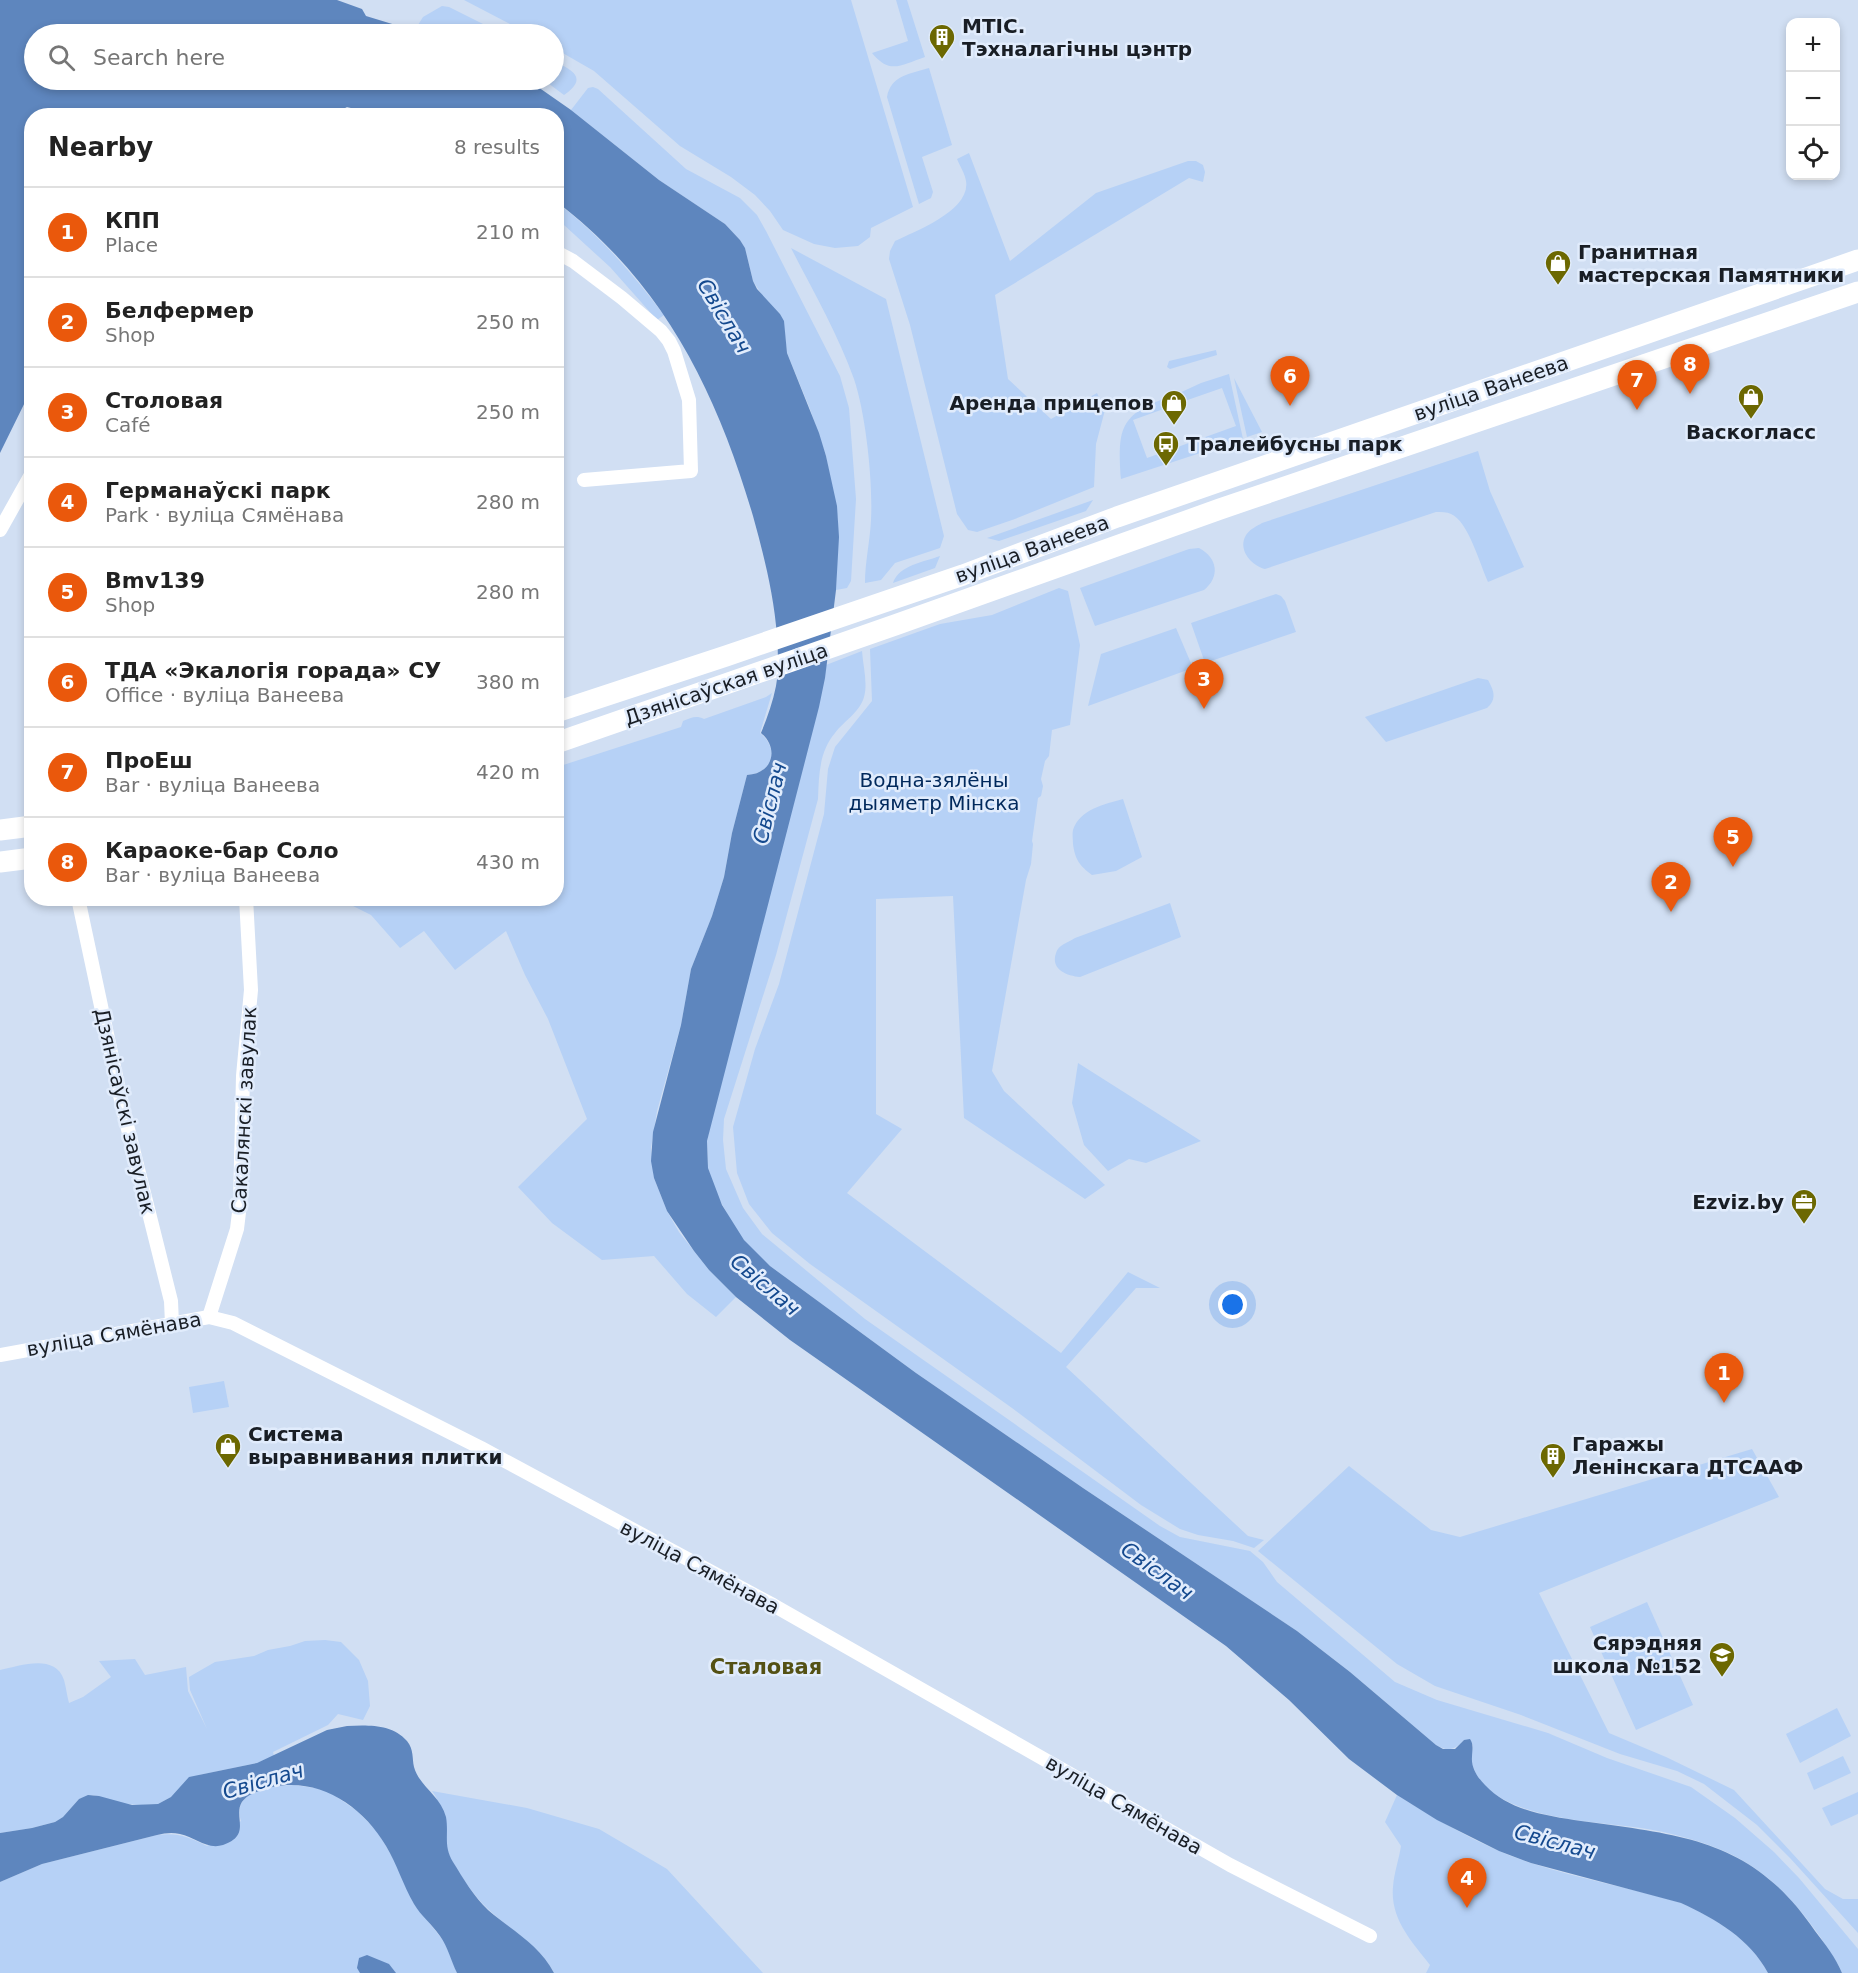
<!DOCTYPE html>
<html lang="en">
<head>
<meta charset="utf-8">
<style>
  body { margin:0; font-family:"DejaVu Sans",sans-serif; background:#f2f2f2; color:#222 }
  .controls { position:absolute; right:18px; top:18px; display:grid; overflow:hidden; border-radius:12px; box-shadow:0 3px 9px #0003 }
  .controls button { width:54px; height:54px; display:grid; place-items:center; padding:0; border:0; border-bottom:2px solid #e0e0e0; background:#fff; color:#222; font:30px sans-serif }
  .you { position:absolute; left:1233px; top:1305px; width:21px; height:21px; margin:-15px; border:4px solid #fff; border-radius:50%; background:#1a73e8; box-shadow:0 0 0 9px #1a73e833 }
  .badge { display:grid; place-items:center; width:39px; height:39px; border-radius:50%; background:#ea580c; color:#fff; font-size:20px; font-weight:700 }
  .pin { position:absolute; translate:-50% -50px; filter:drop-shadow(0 2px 3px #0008) }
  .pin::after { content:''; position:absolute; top:32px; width:21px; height:18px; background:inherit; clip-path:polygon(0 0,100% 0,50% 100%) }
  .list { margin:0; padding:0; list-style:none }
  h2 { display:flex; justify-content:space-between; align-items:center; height:78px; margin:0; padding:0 24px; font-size:26px }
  h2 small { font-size:20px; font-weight:400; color:#767676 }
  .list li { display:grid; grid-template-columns:39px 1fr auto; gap:18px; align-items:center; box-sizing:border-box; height:90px; padding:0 24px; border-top:2px solid #e0e0e0 }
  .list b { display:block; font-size:22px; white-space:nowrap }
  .list p { margin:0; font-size:20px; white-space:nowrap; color:#767676 }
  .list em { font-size:20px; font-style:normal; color:#767676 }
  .icon { flex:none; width:33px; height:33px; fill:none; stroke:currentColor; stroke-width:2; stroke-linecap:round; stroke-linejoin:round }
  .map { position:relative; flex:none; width:1858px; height:1973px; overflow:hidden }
  .search { position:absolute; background:#fff; box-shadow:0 3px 9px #0003; left:24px; top:24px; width:540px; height:66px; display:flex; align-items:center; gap:15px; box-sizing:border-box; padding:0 21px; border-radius:33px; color:#767676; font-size:22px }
  .panel { position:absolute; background:#fff; box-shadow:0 3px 9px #0003; left:24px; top:108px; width:540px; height:798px; border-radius:24px }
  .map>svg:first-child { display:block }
  .green { fill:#b6d1f6 }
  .water { fill:#5e86be }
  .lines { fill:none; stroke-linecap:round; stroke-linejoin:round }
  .minor { stroke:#fff; stroke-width:14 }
  .primary { stroke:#fff; stroke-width:21 }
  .labels { text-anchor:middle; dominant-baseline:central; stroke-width:5; stroke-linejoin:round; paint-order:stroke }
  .poi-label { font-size:20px; font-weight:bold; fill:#191e25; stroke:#e1ecfc; text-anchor:start }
  .street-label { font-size:20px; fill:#191e25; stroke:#e1ecfc }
  .park-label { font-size:20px; fill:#01295c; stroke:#e1ecfc }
  .water-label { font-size:21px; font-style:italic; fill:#14498e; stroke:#e1ecfc }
  .neighbourhood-label { font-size:21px; font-weight:bold; fill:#545114; stroke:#e1ecfc }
</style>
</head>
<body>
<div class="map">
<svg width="1858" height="1973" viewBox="0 0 1858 1973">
  <rect width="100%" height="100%" fill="#d1dff3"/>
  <!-- green -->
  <g class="green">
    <polygon points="464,0 851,0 913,207 871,228 870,237 858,246 835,248 814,244 783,230 770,211 755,195 731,177 680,146 594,71 554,48 554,34 529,34"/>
    <path d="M896,0h11l18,57c-24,8 -35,18 -53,-4l36,-12z"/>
    <polygon points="442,6 449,7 503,34 449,34 418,25 423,17"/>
    <path d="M554,61c18,9 35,17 10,34l-20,-15h10z"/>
    <path d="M929,68l23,77 -30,12 11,35 -2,6 -12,6 -32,-107c4,-22 23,-23 42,-29z"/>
    <polygon points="593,87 598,89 686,169 740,198 757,215 766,231 840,376 849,408 856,499 851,581 847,588 836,590 838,520 826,456 810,409 787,353 784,327 780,314 762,295 753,281 745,248 740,240 725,224 659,180 571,110 588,88"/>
    <path d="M969,153l41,108 86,-68 92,-32h8l7,4 2,7 -2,10 -14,-4 -194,117 13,84 43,40 46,-26 8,17 -9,34 -2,43 -79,32 -38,13 -9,-2 -11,-16 -47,-189 -21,-66 1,-8 5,-10c21,-10 76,-31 71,-60 -1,-7 -6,-15 -9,-22z"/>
    <path d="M556,202c43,32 76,71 108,113l-7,5 -47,-53 -46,-42 -7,-4z"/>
    <path d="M791,248l95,51 58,237 -4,12 -45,15 -14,17 -16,3c0,-21 5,-42 6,-63 2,-38 -5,-105 -17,-141 -16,-45 -41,-88 -63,-131z"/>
    <polygon points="1216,350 1217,355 1170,369 1167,367 1169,361"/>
    <path d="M1229,374l14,65 -122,40c-3,-47 -3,-64 45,-81l3,9 -36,13 14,38 89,-32 -14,-38 -43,15 -4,-8 26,-12z"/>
    <polygon points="1234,378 1262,432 1247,437"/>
    <path d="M1478,451l12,40 34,76 -36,15c-8,-18 -20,-61 -37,-68 -4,-2 -10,-2 -15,-2l-171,57c-13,-3 -28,-19 -19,-34 4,-6 11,-9 16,-12z"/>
    <polygon points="1093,500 1086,511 999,541 987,538"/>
    <path d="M1199,548c19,10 21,29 5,42l-109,36 -15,-38 109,-39z"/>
    <path d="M940,556l-5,12 -42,15c6,-18 31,-21 47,-27z"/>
    <polygon points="1059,588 1068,591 1080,645 1070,725 1052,730 1049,756 1045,761 1041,779 1043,786 1041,796 1038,798 1032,841 1033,844 1031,864 1026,880 992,1071 1004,1091 1105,1185 1085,1199 964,1118 953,896 876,899 876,1114 902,1129 847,1193 1061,1353 1128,1272 1160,1288 1136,1288 1066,1367 1248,1536 1264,1540 1254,1548 1233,1541 1198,1535 1180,1529 1141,1505 1012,1408 810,1264 772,1233 749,1204 737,1173 733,1127 755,1049 779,984 824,814 828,769 835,747 872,701 870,649 940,624 992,615"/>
    <polygon points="1276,594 1281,596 1285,601 1296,632 1205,663 1191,623"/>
    <polygon points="1176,628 1193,668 1088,706 1101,654"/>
    <path d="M862,651c1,15 6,32 2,46 -4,15 -20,24 -29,36 -16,19 -16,42 -17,66l-42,156 -52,164 -1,21 3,29 17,39 19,26 103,85 295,207 20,11 70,14 13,11 14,20 118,100 42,18 111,33 59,25 84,29 44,31 39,34 25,26 59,71v24h-16c-5,-13 -14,-23 -21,-35 -26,-37 -54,-68 -97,-87 -26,-11 -55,-19 -83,-23 -46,-7 -149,-8 -168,-61 -3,-7 -1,-15 0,-22l-9,-5c-9,10 -16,12 -28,5l-86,-73 -53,-41 -214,-143 -167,-115 -146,-107 -19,-17 -15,-19 -20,-37 -8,-25 -1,-27 3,-14 116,-462z"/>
    <path d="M1478,678l10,2c6,11 9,19 -1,28l-101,34 -21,-25z"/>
    <path d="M772,693l-12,40c20,16 13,40 -13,42l-15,58 -8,44 -12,39 -21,53 -10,56 -24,86 -6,37 3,30 13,33 12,21 30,38 27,27 -20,20 -29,-23 -33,-38 -52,4 -50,-37 -34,-36 69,-68 -39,-100 -23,-44 -19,-44 -51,39 -31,-39 -24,17 -29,-33 -32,-16 217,-1 1,-131 124,-40 2,-6c8,-3 13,-6 21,-2l62,-22z"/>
    <path d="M1123,799l19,58 -26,14 -24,4c-12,-9 -17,-15 -19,-31 0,-4 -1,-10 0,-14 7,-21 32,-26 50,-31z"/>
    <path d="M1170,903l11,34 -101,40c-12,-1 -30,-7 -24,-24 2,-8 13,-11 19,-15z"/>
    <polygon points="1078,1063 1201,1141 1146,1163 1129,1159 1108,1171 1084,1145 1072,1103"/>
    <polygon points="224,1381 229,1407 193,1413 189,1387"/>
    <polygon points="1752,1449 1779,1497 1539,1593 1609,1733 1666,1757 1734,1790 1825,1889 1843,1899 1858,1899 1858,1933 1790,1858 1757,1825 1704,1784 1677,1771 1620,1754 1521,1715 1435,1686 1397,1664 1258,1551 1349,1466 1431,1530 1460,1537"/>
    <polygon points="1647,1602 1693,1705 1636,1730 1590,1627"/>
    <path d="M325,1640l16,2 18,18 9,21 2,25 -7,14 -25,-6 -10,11 -55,27 1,4 -17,7 -58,12 -28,22 -13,7 -17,1 -17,-1 -31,-9 -14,4 -16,18 -8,5 -23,6 -32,5v-163c20,-4 55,-17 64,10 2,7 3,16 5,23l14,-6 28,-20 -12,-16 36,-2 10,16 41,-8 2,24 19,38 -17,-39 -1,-13 26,-15 39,-6 14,-6 22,-4 15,-5z"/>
    <polygon points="1837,1708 1851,1736 1800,1763 1786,1734"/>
    <polygon points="1843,1756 1851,1773 1814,1790 1807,1773"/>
    <path d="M294,1785l28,4 12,6 23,16 20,20 17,29 19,42 32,41 12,30h-457v-91l42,-18 115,-29c19,-3 33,2 50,11l34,-25c-10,-31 31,-35 53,-36z"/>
    <path d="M432,1791l95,17 72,21 68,40 96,104h-209c-14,-28 -44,-43 -66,-64 -14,-13 -26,-31 -36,-48 -12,-21 -5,-51 -20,-70z"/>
    <polygon points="1858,1792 1858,1814 1831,1826 1822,1808"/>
    <path d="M1397,1795c42,26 87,53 134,68 49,16 101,25 151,40 34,16 68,36 86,70h-342l4,-8c-18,-23 -40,-46 -37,-78 1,-14 6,-28 8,-41l-16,-24z"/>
  </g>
  <!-- water -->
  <g class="water">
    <path d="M0,0h337l25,9 4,7 59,18h-391v46h494l43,30 88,70 66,44 15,16 5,8 8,33 4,8 23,25 4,7 3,32 32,80 7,23 11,50 2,31 -3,53 -11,88 -6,29 -112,434 1,27 14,37 22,35 26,26 146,107 167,115 214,143 53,41 86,73 7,4h12l9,-9 6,-1c4,6 2,11 2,18 -1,10 5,20 13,28 24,26 63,31 96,36 101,14 172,18 234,110 10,13 21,27 27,42h-74c-18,-34 -52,-54 -87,-70l-150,-40 -32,-12 -62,-31 -40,-25 -48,-36 -60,-59 -63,-54 -436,-306 -54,-43 -27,-27 -15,-19 -27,-40 -13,-33 -3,-17 2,-29 28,-107 10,-56 21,-53 12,-39 8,-44 15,-58c25,-1 33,-26 14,-42 6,-15 12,-31 15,-47 3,-17 2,-33 1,-50 -3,-41 -13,-80 -24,-120 -37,-126 -90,-233 -196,-314l-1,-86h-174l-35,-9 -17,9h-298l-1,274 -31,63z"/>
    <path d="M347,1726c21,-1 45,-2 60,15 7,9 5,17 7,26 5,19 26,28 32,50 3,17 -3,29 7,45 10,16 21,35 35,48 23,20 52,35 66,63h-97c-6,-12 -9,-26 -17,-37 -8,-12 -19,-20 -26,-32 -11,-19 -17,-40 -28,-58 -27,-46 -79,-76 -132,-53 -33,14 5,40 -31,52 -16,5 -28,-8 -43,-11 -8,-2 -15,-1 -23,1l-115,29 -42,18v-49l32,-5 23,-6 8,-5 16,-18 9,-4 11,1 33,9 26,-1 13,-7 18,-20 68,-14 70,-33z"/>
    <polygon points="367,1955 389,1964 396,1973 360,1973 357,1968 359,1958"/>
  </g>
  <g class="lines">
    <!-- minor -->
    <g class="minor">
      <polyline points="556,252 573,261 622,298 661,331 669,341 674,351 689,400 691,471 584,480"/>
      <polyline points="0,530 32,473"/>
      <polyline points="78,898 123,1109 171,1301 172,1324"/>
      <polyline points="209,1317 237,1229 240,1204 243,1076 251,990 246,898"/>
      <polyline points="0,1355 209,1317 233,1323 481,1448 773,1605 1230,1865 1370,1936"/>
    </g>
    <!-- primary -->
    <g class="primary">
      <polyline points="556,712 726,656 963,575 1117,517 1858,260"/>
      <polyline points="556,743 895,625 1220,509 1858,292"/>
      <polyline points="0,830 32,826"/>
      <polyline points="0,862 32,858"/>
    </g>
  </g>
  <!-- icons -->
  <defs>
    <g id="building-pin" transform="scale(1.35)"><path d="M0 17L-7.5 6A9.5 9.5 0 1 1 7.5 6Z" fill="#6c6801" stroke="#e1ecfc"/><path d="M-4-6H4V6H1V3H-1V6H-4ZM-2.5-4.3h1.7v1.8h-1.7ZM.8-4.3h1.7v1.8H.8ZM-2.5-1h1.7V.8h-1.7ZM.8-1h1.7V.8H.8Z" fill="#fff"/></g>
    <g id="shop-pin" transform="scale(1.35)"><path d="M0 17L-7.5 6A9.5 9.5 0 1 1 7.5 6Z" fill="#6c6801" stroke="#e1ecfc"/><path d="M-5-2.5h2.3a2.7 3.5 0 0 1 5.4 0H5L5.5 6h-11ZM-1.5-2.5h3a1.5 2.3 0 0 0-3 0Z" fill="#fff"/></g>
    <g id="bus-pin" transform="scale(1.35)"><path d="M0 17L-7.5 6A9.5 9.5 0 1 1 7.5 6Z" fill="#6c6801" stroke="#e1ecfc"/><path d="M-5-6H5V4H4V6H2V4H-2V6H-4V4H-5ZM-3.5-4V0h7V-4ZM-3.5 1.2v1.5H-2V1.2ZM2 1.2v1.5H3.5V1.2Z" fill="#fff"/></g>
    <g id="office-pin" transform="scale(1.35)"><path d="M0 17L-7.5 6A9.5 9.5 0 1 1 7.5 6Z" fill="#6c6801" stroke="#e1ecfc"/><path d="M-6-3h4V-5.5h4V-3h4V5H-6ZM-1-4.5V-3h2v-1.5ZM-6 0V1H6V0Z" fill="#fff"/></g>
    <g id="school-pin" transform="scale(1.35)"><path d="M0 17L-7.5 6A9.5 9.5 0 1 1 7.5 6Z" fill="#6c6801" stroke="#e1ecfc"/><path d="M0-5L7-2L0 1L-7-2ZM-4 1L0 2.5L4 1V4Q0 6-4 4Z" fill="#fff"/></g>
  </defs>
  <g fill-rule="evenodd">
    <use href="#building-pin" x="942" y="37"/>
    <use href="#shop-pin" x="1558" y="263"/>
    <use href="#shop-pin" x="1751" y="397"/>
    <use href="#shop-pin" x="1174" y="403"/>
    <use href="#bus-pin" x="1166" y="444"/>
    <use href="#office-pin" x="1804" y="1202"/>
    <use href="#shop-pin" x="228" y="1446"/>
    <use href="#building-pin" x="1553" y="1456"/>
    <use href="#school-pin" x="1722" y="1655"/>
  </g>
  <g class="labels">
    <!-- poi labels -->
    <g class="poi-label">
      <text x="962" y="26">МТІС.<tspan x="962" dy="23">Тэхналагічны цэнтр</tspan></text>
      <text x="1578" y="252">Гранитная<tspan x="1578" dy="23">мастерская Памятники</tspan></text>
      <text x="1154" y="403" text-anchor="end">Аренда прицепов</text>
      <text x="1751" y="432" text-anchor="middle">Васкогласс</text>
      <text x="1186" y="444">Тралейбусны парк</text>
      <text x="1784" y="1202" text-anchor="end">Ezviz.by</text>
      <text x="248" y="1434">Система<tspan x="248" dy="23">выравнивания плитки</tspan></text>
      <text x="1572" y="1444">Гаражы<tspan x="1572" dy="23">Ленінскага ДТСААФ</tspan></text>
      <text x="1702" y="1643" text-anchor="end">Сярэдняя<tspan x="1702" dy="23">школа №152</tspan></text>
    </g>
    <!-- street labels -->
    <g class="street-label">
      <text transform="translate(1491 388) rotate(-19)">вуліца Ванеева</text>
      <text transform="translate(1032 549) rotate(-20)">вуліца Ванеева</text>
      <text transform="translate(726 684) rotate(-19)">Дзянісаўская вуліца</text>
      <text transform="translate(244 1110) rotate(-87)">Сакалянскі завулак</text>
      <text transform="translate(125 1111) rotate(77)">Дзянісаўскі завулак</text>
      <text transform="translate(114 1334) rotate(-10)">вуліца Сямёнава</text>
      <text transform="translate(700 1567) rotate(28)">вуліца Сямёнава</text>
      <text transform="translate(1124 1805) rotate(30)">вуліца Сямёнава</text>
    </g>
    <!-- park labels -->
    <g class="park-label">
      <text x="934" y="780">Водна-зялёны<tspan x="934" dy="23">дыяметр Мінска</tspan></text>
    </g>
    <!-- water labels -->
    <g class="water-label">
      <text transform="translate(724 316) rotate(59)">Свіслач</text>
      <text transform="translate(770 803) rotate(-76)">Свіслач</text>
      <text transform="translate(765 1285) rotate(40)">Свіслач</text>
      <text transform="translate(1157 1571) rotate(36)">Свіслач</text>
      <text transform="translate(263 1781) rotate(-16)">Свіслач</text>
      <text transform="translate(1555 1842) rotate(15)">Свіслач</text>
    </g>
    <!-- neighbourhood labels -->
    <g class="neighbourhood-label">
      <text x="766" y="1667">Сталовая</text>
    </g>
  </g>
</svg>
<div class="controls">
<button>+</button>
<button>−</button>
<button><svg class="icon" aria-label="locate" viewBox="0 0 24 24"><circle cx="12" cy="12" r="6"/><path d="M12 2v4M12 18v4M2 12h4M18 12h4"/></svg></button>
</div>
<div class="you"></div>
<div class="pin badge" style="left:1724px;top:1403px">1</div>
<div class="pin badge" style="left:1671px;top:912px">2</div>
<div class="pin badge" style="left:1204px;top:709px">3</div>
<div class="pin badge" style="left:1467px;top:1908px">4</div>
<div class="pin badge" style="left:1733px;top:867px">5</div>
<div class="pin badge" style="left:1290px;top:406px">6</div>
<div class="pin badge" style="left:1637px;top:410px">7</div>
<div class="pin badge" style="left:1690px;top:394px">8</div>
<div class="search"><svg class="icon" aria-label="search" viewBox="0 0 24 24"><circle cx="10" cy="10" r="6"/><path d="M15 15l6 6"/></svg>Search here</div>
<section class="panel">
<h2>Nearby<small>8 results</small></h2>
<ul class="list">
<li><span class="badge">1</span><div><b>КПП</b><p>Place</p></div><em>210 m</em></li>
<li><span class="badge">2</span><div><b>Белфермер</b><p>Shop</p></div><em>250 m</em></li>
<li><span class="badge">3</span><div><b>Столовая</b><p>Café</p></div><em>250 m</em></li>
<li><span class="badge">4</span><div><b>Германаўскі парк</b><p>Park · вуліца Сямёнава</p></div><em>280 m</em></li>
<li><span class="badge">5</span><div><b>Bmv139</b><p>Shop</p></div><em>280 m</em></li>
<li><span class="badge">6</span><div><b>ТДА «Экалогія горада» СУ</b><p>Office · вуліца Ванеева</p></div><em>380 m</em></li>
<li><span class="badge">7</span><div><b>ПроЕш</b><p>Bar · вуліца Ванеева</p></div><em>420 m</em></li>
<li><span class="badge">8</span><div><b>Караоке-бар Соло</b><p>Bar · вуліца Ванеева</p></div><em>430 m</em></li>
</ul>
</section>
</div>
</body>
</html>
